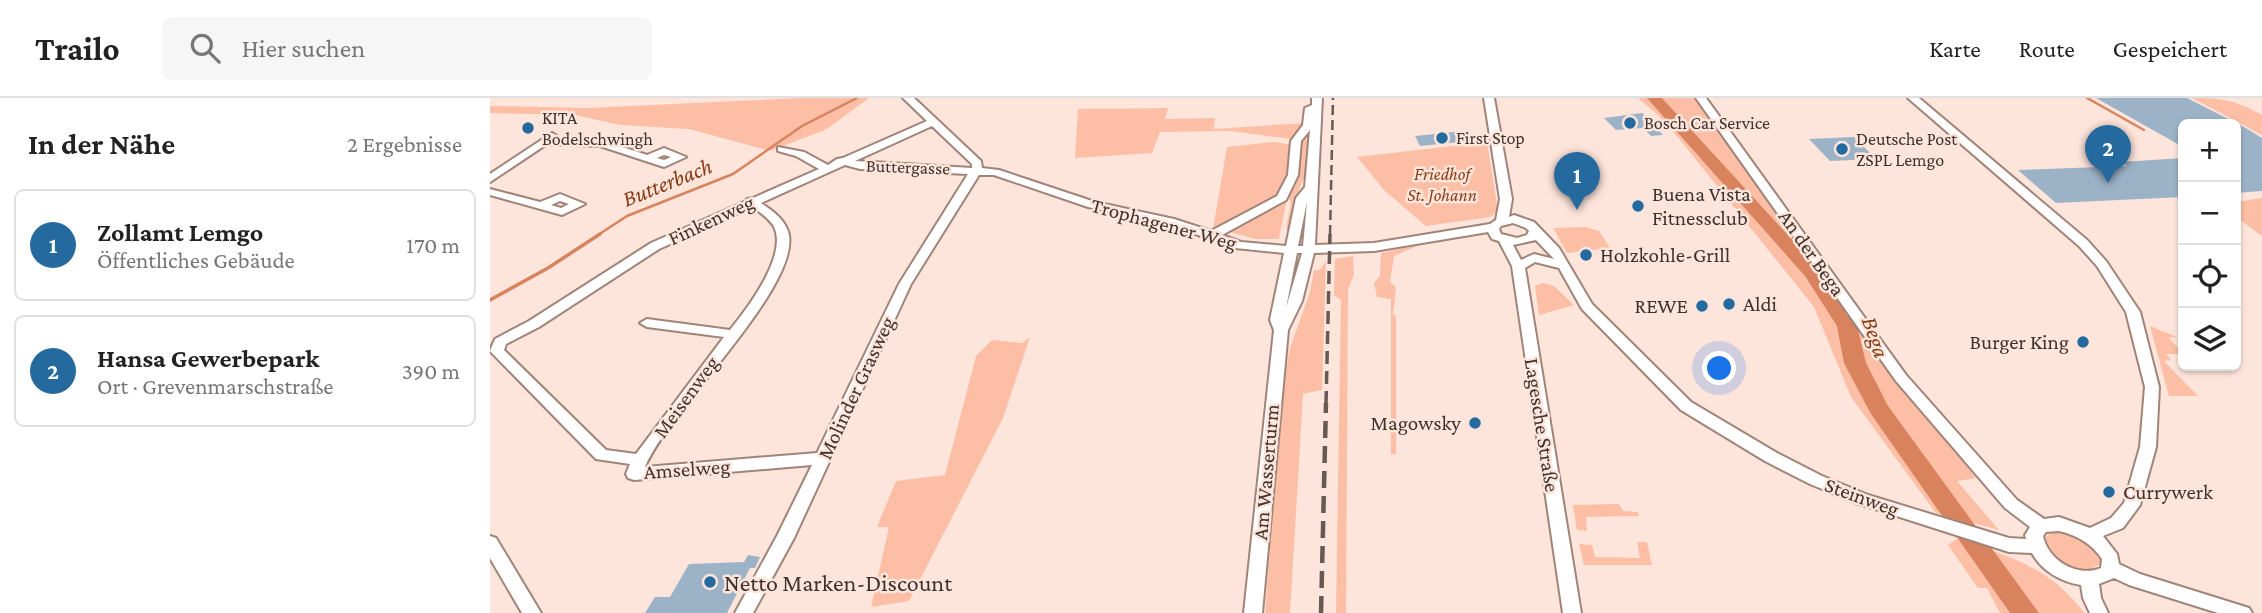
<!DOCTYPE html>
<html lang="de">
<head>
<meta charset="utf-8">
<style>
  body { margin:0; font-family:"Crimson Pro",serif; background:#f6f6f6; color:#222 }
  .controls { position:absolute; right:21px; top:21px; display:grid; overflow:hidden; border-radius:10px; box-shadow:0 2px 5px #0004 }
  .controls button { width:63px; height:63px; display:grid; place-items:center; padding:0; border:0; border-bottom:2px solid #e0e0e0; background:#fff; color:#222; font:35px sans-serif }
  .you { position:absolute; left:1230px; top:271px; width:24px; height:24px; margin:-18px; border:5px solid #fff; border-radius:50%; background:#1a73e8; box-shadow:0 0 0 10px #1a73e833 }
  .badge { display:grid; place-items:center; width:46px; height:46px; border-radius:50%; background:#246a9e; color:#fff; font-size:23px; font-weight:700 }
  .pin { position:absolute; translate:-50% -58px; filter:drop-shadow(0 2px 4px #0008) }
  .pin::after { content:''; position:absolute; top:37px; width:24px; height:21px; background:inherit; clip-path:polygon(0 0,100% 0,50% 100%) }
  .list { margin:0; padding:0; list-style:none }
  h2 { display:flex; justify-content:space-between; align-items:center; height:91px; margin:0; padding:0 28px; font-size:30px }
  h2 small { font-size:23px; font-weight:400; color:#767676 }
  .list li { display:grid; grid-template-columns:46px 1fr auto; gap:21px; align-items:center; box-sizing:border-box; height:112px; margin:0 14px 14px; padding:0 14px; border:2px solid #e0e0e0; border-radius:10px }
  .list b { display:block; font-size:26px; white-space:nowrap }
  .list p { margin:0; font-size:23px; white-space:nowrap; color:#767676 }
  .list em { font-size:23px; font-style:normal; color:#767676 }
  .icon { flex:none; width:38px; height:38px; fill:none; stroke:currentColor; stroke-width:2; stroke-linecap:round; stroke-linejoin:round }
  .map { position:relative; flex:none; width:1772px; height:515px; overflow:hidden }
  header { display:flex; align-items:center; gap:42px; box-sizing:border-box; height:98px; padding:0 35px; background:#fff; border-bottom:2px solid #e0e0e0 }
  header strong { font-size:33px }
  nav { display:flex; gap:38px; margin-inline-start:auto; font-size:24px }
  .search { width:490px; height:63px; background:#f6f6f6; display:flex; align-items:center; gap:18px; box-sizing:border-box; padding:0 24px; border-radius:10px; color:#767676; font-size:26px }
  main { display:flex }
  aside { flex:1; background:#fff }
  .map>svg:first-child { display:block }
  .green { fill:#fcbea4 }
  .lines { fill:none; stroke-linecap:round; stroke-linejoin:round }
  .stream-far1 { stroke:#d9835e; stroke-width:2.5 }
  .stream { stroke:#d9835e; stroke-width:3.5 }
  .river { fill:#d9835e; fill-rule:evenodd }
  .building { fill:#9cb3c7 }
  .minor-casing { stroke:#a08479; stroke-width:4 }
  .minor { fill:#fff; fill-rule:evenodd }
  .rail-far2 { stroke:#675953; stroke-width:2.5; stroke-dasharray:10 5; stroke-linecap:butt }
  .rail-far1 { stroke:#675953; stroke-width:3.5; stroke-dasharray:13 7; stroke-linecap:butt }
  .rail { stroke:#675953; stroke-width:4.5; stroke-dasharray:17 8; stroke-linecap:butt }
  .poi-dot { fill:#246a9e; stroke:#fee5db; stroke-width:2.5 }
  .labels { text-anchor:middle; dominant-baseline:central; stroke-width:5; stroke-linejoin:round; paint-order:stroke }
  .far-poi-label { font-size:18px; fill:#3e322d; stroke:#fee5db; text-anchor:start }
  .far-street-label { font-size:18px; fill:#3e322d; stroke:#fee5db }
  .far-park-label { font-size:18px; font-style:italic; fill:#8c3d16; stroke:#fee5db }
  .poi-label { font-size:21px; fill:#3e322d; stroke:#fee5db; text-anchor:start }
  .street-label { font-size:21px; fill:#3e322d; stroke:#fee5db }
  .water-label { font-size:23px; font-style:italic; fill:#883a11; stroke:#fee5db }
  .near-poi-label { font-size:24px; fill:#3e322d; stroke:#fee5db; text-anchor:start }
</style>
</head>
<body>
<header>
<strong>Trailo</strong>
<div class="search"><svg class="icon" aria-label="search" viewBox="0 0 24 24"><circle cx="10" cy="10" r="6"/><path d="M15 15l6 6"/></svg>Hier suchen</div>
<nav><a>Karte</a><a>Route</a><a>Gespeichert</a></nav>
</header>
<main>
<aside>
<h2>In der Nähe<small>2 Ergebnisse</small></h2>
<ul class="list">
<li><span class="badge">1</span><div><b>Zollamt Lemgo</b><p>Öffentliches Gebäude</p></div><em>170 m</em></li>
<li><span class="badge">2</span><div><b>Hansa Gewerbepark</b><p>Ort · Grevenmarschstraße</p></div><em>390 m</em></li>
</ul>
</aside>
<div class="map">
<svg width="1772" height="515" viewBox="0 0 1772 515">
  <rect width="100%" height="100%" fill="#fee5db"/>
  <!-- green -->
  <g class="green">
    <polygon points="309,0 379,0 337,31 280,53 199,31 130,27 86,17 0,15 0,8 98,10"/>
    <polygon points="1148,0 1207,0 1470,355 1467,356 1486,380 1467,383 1509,432 1446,415 1361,299 1324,209 1175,23"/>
    <path d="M1702,0c30,0 43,2 70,17v20z"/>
    <polygon points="678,10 675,21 725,20 724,31 815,25 801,41 740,33 670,34 662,55 585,60 588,11"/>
    <path d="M821,26l-4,47 -8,18 -7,40h-6l5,-27 -4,-5c14,-23 7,-52 24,-73z"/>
    <polygon points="785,44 803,47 797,83 789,98 723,131 737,49"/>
    <polygon points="997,44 1008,113 1000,119 936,128 895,93 867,59"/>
    <polygon points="1772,100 1772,138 1746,119 1746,104"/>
    <polygon points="793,103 796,105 789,141 765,141 740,134"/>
    <polygon points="1096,129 1109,133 1120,150 1077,155 1063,130"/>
    <polygon points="929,147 904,158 900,184 906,189 903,217 906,217 906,356 901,356 901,201 887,199 884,185 890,178 891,155"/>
    <polygon points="863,158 864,177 858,191 856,515 846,515 851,202 844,197 845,161"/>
    <polygon points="836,163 832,292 813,296 800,515 775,515 791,300 800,250 820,194 824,172 830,172"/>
    <polygon points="1053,185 1064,188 1084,207 1049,217 1045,188"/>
    <polygon points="1660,228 1687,239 1679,240 1693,256 1676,256 1681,262 1674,263 1708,298 1679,298"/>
    <polygon points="540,239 513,320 419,503 381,509 399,429 387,429 406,383 455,377 486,258 502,242 532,245"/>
    <polygon points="1129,406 1133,413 1148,414 1149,418 1096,419 1097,433 1087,432 1083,407"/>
    <path d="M1563,434c22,-2 37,10 49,26l-1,6 -15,7 -20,-5 -21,-20 1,-9z"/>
    <path d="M1467,441c52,17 93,28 127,74h-84l-13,-25h-9l-30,-43z"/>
    <polygon points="1147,444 1157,444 1162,467 1094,467 1089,446 1102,447 1105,459 1150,460"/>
  </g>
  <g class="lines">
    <!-- stream-far1 -->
    <g class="stream-far1">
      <polyline points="1597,0 1654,32"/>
      <polyline points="108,137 137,118 243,76 312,28 367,0"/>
    </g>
    <!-- stream -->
    <polyline class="stream" points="0,202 58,170 110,136"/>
    <!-- river -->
    <polygon class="river" points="1157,0 1172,0 1329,171 1367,228 1376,265 1398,308 1549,515 1520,515 1381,316 1354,265 1347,228 1315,178"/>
  </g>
  <!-- building -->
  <g class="building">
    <polygon points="1606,0 1697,0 1754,29 1772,40 1772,93 1746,95 1746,26 1693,26 1693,49"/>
    <polygon points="1152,15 1173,37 1161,38 1153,30 1126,32 1114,20"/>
    <polygon points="974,33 980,43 930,48 925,38"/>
    <polygon points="1364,39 1386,61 1340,63 1319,41"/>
    <polygon points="1693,60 1693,99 1566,105 1528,72 1637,68 1632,64"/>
    <polygon points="1079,70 1086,79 1092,88 1080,89 1067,72"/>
    <polygon points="258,457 270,459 265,470 260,470 237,515 155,515 165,499 180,499 199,466 254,464"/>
  </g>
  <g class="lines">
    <!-- minor casing -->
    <g class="minor-casing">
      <g id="minor">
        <path d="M413,0h11l67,63 1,7 17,2 96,32 79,17 37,12 66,-35 11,-21 3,-34 12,-16 2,-17 7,-3v-7h10l-7,147 59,-2 116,-19 6,-4 4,-21 -16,-101h10l18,101 -3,18 5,-2 20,7 25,26 33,56 99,98 86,51 45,23 46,19 141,43 17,1 -1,-4 5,-8 -25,-19 -109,-127 -200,-283h10l200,277 111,125 27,19 15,-2 31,11 21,-10 13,-15 16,-56 5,-60 -19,-75 -29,-46 -18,-20 -171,-148h11l168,142 19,21 34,51 19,75 -3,60 -16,58 -17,23 -20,8 14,18 2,10 21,10 109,34 3,5h-34l-89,-28 -15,-7 -15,6 2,14 7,15h-18l-7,-15 -2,-13c-20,-3 -39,-14 -49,-32l-23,-1 -153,-49 -46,-19 -45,-23 -84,-51 -99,-101 -23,-41 -24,-6 -10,6 56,345h-18l-51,-347 -13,-25 -7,-2 -4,-7 -114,19 -60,2 -12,48 -14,29 -26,283h-18l30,-283 -4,-10 14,-67 -49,-5 -68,-24 -79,-17 -94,-32h-15l-68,109 -117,254 -41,75h-18l42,-77 35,-71 -178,15 -6,-2 -2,-4 4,-10 -34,-5 -106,-108 5,-12 34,-18 122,-78 95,-42 1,-2 6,-1 66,-29 -23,-13 -18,-5v-4l26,5 24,13 9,-6 6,-1 84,-37zM442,28l40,38v4l-117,-7zM820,32l-5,57 -9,11 -10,48 -45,-4 -19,-7 64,-35 12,-25 3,-34zM355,67l15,4 108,5 -69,110 -82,169 -172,14c24,-57 153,-177 144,-232 -3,-15 -16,-24 -28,-32zM817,104l-4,44h-5zM262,109c8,5 16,11 21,18 17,28 -26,84 -43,105l-83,-11 -7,4 7,4 77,10 -88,117 -30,-4 -102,-100 2,-6 33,-17 120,-78zM1023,125l13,5 3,3 -2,4 -10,3 -16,-4 -2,-5 2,-3zM1046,142l18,19 -20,-5 -13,6 -8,-15zM807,155h5l-16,55zM1569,433c18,4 33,13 43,28l-1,9c-24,10 -53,-8 -58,-32l3,-4z"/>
        <path d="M62,35l5,3 -1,2 45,2 46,15 17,-7 22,9 -22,10 -64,-21 -53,-2 -57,38v-8zM174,57l7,2 -7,3 -7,-2z"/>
        <path d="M0,91l50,13 20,-8 25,10 -23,11 -72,-20zM70,103l9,3 -8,4 -10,-3z"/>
        <polygon points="0,438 6,440 51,515 32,515 0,460"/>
      </g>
    </g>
    <!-- minor -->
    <use href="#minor" class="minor"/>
    <!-- rail-far2 -->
    <polyline class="rail-far2" points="840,137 843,0"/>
    <!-- rail-far1 -->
    <polyline class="rail-far1" points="836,306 840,136"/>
    <!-- rail -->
    <polyline class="rail" points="831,515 836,305"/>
  </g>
  <!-- markers -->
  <g class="poi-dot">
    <circle cx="1140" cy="25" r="7"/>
    <circle cx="38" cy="30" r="7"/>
    <circle cx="952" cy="40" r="7"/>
    <circle cx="1352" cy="51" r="7"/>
    <circle cx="1148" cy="108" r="7"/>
    <circle cx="1096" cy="157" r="7"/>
    <circle cx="1239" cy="206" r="7"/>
    <circle cx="1212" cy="208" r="7"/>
    <circle cx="1593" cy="244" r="7"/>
    <circle cx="985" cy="325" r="7"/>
    <circle cx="1619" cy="394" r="7"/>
    <circle cx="220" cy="484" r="7"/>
  </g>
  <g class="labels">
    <!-- far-poi labels -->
    <g class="far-poi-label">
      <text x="52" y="20">KITA<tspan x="52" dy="21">Bodelschwingh</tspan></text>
      <text x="1154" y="25">Bosch Car Service</text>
      <text x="966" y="40">First Stop</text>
      <text x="1366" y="41">Deutsche Post<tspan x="1366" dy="21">ZSPL Lemgo</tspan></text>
    </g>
    <!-- far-street labels -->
    <g class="far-street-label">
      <text transform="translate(418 69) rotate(2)">Buttergasse</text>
    </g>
    <!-- far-park labels -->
    <g class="far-park-label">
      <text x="952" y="76">Friedhof<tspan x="952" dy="21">St. Johann</tspan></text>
    </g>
    <!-- poi labels -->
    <g class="poi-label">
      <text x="1162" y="96">Buena Vista<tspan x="1162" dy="24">Fitnessclub</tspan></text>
      <text x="1110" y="157">Holzkohle-Grill</text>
      <text x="1253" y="206">Aldi</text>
      <text x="1198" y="208" text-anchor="end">REWE</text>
      <text x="1579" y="244" text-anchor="end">Burger King</text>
      <text x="971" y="325" text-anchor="end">Magowsky</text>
      <text x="1633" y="394">Currywerk</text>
    </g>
    <!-- street labels -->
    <g class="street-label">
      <text transform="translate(221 122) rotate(-25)">Finkenweg</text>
      <text transform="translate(674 126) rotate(15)">Trophagener Weg</text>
      <text transform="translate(1322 155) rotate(55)">An der Bega</text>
      <text transform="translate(366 290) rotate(-65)">Molinder Grasweg</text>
      <text transform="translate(196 299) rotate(-54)">Meisenweg</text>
      <text transform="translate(1052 327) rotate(81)">Lagesche Straße</text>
      <text transform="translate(197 371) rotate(-4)">Amselweg</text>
      <text transform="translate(776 374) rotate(-85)">Am Wasserturm</text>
      <text transform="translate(1372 399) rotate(20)">Steinweg</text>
    </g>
    <!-- water labels -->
    <g class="water-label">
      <text transform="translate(177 84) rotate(-22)">Butterbach</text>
      <text transform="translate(1386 239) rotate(71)">Bega</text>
    </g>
    <!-- near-poi labels -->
    <g class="near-poi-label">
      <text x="234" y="484">Netto Marken-Discount</text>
    </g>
  </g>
</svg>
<div class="controls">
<button>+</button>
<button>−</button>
<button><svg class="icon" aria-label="locate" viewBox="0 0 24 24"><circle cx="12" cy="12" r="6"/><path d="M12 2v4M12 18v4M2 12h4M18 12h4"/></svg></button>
<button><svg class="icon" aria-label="layers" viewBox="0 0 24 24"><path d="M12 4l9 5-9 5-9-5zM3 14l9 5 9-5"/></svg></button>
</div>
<div class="you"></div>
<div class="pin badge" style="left:1087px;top:112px">1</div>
<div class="pin badge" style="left:1618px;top:85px">2</div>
</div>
</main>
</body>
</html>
